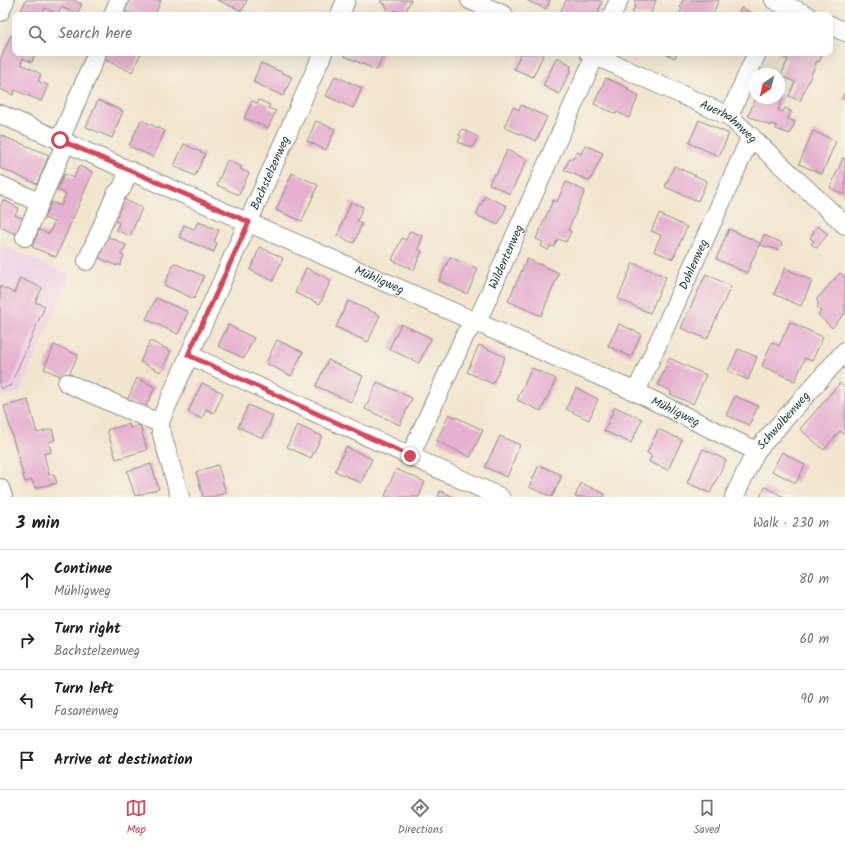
<!DOCTYPE html>
<html lang="en">
<head>
<meta charset="utf-8">
<style>
  body { margin:0; font-family:Kalam,sans-serif; background:#f6f6f6; color:#202124 }
  .compass { position:absolute; left:749px; top:68px; width:36px; height:36px; border-radius:50%; background:#fff; box-shadow:0 4px 16px #0002; rotate:215deg }
  .stop { position:absolute; width:12px; height:12px; margin:-9px; border:3px solid #d1495b; border-radius:50%; background:#fff }
  .stop.end { background:#d1495b; border-color:#fff; box-shadow:0 1px 4px #0008 }
  .list { margin:0; padding:0; list-style:none }
  h2 { display:flex; justify-content:space-between; align-items:center; height:52px; margin:0; padding:0 16px; font-size:17px }
  h2 small { font-size:13px; font-weight:400; color:#757577 }
  .list li { display:grid; grid-template-columns:26px 1fr auto; gap:12px; align-items:center; box-sizing:border-box; height:60px; padding:0 16px; border-top:1px solid #e0e0e0 }
  .list b { display:block; font-size:15px; white-space:nowrap }
  .list p { margin:0; font-size:13px; white-space:nowrap; color:#757577 }
  .list em { font-size:13px; font-style:normal; color:#757577 }
  .icon { flex:none; width:22px; height:22px; fill:none; stroke:currentColor; stroke-width:2; stroke-linecap:round; stroke-linejoin:round }
  .map { position:relative; flex:none; width:845px; height:497px; overflow:hidden }
  .search { position:absolute; background:#fff; box-shadow:0 4px 16px #0002; left:12px; right:12px; top:12px; height:44px; display:flex; align-items:center; gap:10px; box-sizing:border-box; padding:0 14px; border-radius:8px; color:#757577; font-size:15px }
  .sheet { height:292px; background:#fff }
  nav { display:flex; justify-content:space-around; align-items:center; box-sizing:border-box; height:56px; border-top:1px solid #e0e0e0; background:#fff; font-size:11px; color:#757577 }
  nav a { display:grid; justify-items:center; gap:2px }
  nav .on { color:#d1495b }
  .map>svg:first-child { display:block }
  .built { fill:#f0d0e5 }
  .building { fill:#e6b1d0 }
  .lines { fill:none; stroke-linecap:round; stroke-linejoin:round }
  .minor-casing { stroke:#899282; stroke-width:20 }
  .minor { stroke:#fff; stroke-width:18 }
  .route { stroke:#d1495b; stroke-width:5 }
  .labels { text-anchor:middle; dominant-baseline:central; stroke-width:3; stroke-linejoin:round; paint-order:stroke }
  .street-label { font-size:12px; fill:#1f3d34; stroke:#f7f3e8 }
</style>
</head>
<body>
<div class="map">
<svg width="845" height="497" viewBox="0 0 845 497">
  <rect width="100%" height="100%" fill="#f7f3e8"/>
  <filter id="ink" filterUnits="userSpaceOnUse"><feTurbulence type="fractalNoise" baseFrequency=".025" numOctaves="2"/><feDisplacementMap in="SourceGraphic" scale="8" xChannelSelector="R" yChannelSelector="G"/><feConvolveMatrix kernelMatrix="1 2 1 2 8 2 1 2 1" color-interpolation-filters="sRGB"/></filter>
  <filter id="wash" filterUnits="userSpaceOnUse"><feTurbulence type="fractalNoise" baseFrequency=".012" numOctaves="4" result="noise"/><feDisplacementMap in="SourceGraphic" scale="16" xChannelSelector="R" yChannelSelector="G"/><feGaussianBlur stdDeviation="0.9" result="paint"/><feColorMatrix in="noise" values="0 0 0 0 0 0 0 0 0 0 0 0 0 0 0 0 0 1.4 0 .05"/><feComposite in="paint" operator="in"/></filter>
  <g filter="url(#wash)">
    <rect width="100%" height="100%" fill="#f3e6cf"/>
    <!-- built -->
    <polygon class="built" points="0,245 70,275 20,392 0,397"/>
    <g id="blocks">
      <!-- building -->
      <g class="building">
        <polygon points="26,0 73,0 82,4 77,14 61,7 58,14 45,8 43,14 45,15 19,15"/>
        <polygon points="130,0 161,0 155,15 133,15 125,11"/>
        <polygon points="217,0 247,0 242,11"/>
        <polygon points="381,0 411,0 404,14 395,10 393,15 386,11 388,8 385,6 385,4 380,2"/>
        <polygon points="526,0 550,0 546,9"/>
        <polygon points="566,0 597,0 602,2 597,15 559,15"/>
        <polygon points="635,0 656,0 650,15 637,15 632,13 636,4 634,3"/>
        <polygon points="683,0 719,0 712,15 679,15 682,8 680,7"/>
        <polygon points="741,8 746,10 757,15 737,15"/>
        <polygon points="11,35 15,37 15,53 35,53 32,62 23,58 21,64 41,74 38,81 48,85 41,101 15,90 13,95 0,89 0,60"/>
        <polygon points="108,53 141,53 132,72 105,60"/>
        <polygon points="345,53 384,53 377,70 344,56"/>
        <polygon points="521,53 544,53 533,77 514,69"/>
        <polygon points="663,53 677,53 675,58"/>
        <polygon points="777,53 823,53 819,62 817,61 800,101 789,96 795,82 781,76 788,59 777,54"/>
        <polygon points="557,57 571,65 570,69 571,70 559,94 543,86"/>
        <polygon points="261,63 292,77 283,96 253,82"/>
        <polygon points="335,76 362,88 353,108 326,96"/>
        <polygon points="606,78 628,88 627,90 639,95 629,118 617,112 616,114 594,104"/>
        <polygon points="845,92 845,101 842,99"/>
        <polygon points="779,94 784,95 778,110 783,112 785,108 791,111 788,119 795,122 790,134 776,129 777,126 771,124 771,126 748,116 756,98 779,98"/>
        <polygon points="98,100 123,111 112,138 86,127"/>
        <polygon points="259,100 270,105 268,108 276,111 268,128 244,118 252,101 257,103"/>
        <polygon points="521,105 547,117 536,141 504,127 513,107 519,110"/>
        <polygon points="141,120 165,131 153,157 129,146"/>
        <polygon points="699,120 729,134 719,156 689,143"/>
        <polygon points="316,121 335,129 326,150 307,141"/>
        <polygon points="462,129 478,137 472,148 458,142 461,136 459,135"/>
        <polygon points="813,131 836,141 822,174 799,164"/>
        <polygon points="0,135 49,155 37,184 0,168"/>
        <polygon points="184,144 205,154 195,176 174,166"/>
        <polygon points="585,145 603,153 590,181 564,170 570,158 573,159 577,152 581,154"/>
        <polygon points="507,150 527,160 510,194 489,184 494,174 496,175"/>
        <polygon points="843,158 845,159 845,195 830,188"/>
        <polygon points="227,160 242,167 240,169 249,173 239,195 217,185"/>
        <polygon points="79,166 93,172 56,257 32,247 39,230 49,234 54,222 44,218 51,202 61,206 66,194 57,190 64,174 74,178"/>
        <polygon points="674,166 707,181 698,201 665,187"/>
        <polygon points="292,173 318,185 302,221 276,210"/>
        <polygon points="566,182 585,191 568,230 571,231 566,242 558,239 554,247 550,246 548,250 541,246 543,242 536,239 553,200 557,202"/>
        <polygon points="485,196 507,206 498,225 476,215"/>
        <polygon points="119,197 142,208 130,236 116,230 119,223 109,218"/>
        <polygon points="3,200 19,208 15,215 27,220 20,236 0,227 0,207"/>
        <polygon points="351,202 363,207 357,221 362,224 354,243 337,236"/>
        <polygon points="659,214 687,227 673,259 654,251 661,235 651,231"/>
        <polygon points="198,222 219,230 214,242 217,243 214,252 179,237 184,225 194,229"/>
        <polygon points="817,226 828,234 817,248 811,244 814,241 810,238"/>
        <polygon points="729,229 760,243 747,273 716,259"/>
        <polygon points="410,231 423,236 418,249 422,251 414,270 392,260 402,238 406,240"/>
        <polygon points="103,234 126,245 121,255 124,256 120,266 118,264 117,266 93,255"/>
        <polygon points="764,235 782,243 779,250 760,245"/>
        <polygon points="260,247 283,258 273,281 250,270"/>
        <polygon points="450,257 478,269 467,294 439,281"/>
        <polygon points="527,259 559,273 541,316 508,301"/>
        <polygon points="174,263 204,276 194,299 164,285"/>
        <polygon points="633,263 666,277 650,313 618,299"/>
        <polygon points="306,268 331,280 320,304 295,293"/>
        <polygon points="785,268 812,281 801,306 774,294"/>
        <polygon points="840,273 845,277 845,313 832,328 818,315 821,311 817,307 819,305 817,304 819,302 816,300"/>
        <polygon points="706,274 731,286 707,339 681,328"/>
        <polygon points="20,278 42,288 35,302 45,306 10,386 0,389 0,286 14,293"/>
        <polygon points="156,298 188,312 178,334 146,319"/>
        <polygon points="348,301 380,315 368,342 336,327"/>
        <polygon points="790,322 823,337 812,361 805,358 795,381 762,366 772,342 779,346"/>
        <polygon points="401,324 431,338 419,363 389,349"/>
        <polygon points="619,324 641,334 631,357 608,346"/>
        <polygon points="228,325 254,338 244,358 218,346"/>
        <polygon points="277,340 303,352 291,376 266,363"/>
        <polygon points="150,341 171,351 161,372 140,362"/>
        <polygon points="54,345 78,355 67,379 44,369"/>
        <polygon points="479,345 505,357 493,384 467,372"/>
        <polygon points="738,349 757,357 748,380 728,371"/>
        <polygon points="669,358 706,375 693,404 670,394 671,391 658,385"/>
        <polygon points="328,360 363,376 351,402 316,386"/>
        <polygon points="532,368 556,379 541,411 517,400"/>
        <polygon points="137,378 155,387 145,409 127,401"/>
        <polygon points="377,382 412,398 400,425 365,409"/>
        <polygon points="202,383 223,393 214,413 206,409 202,419 188,412"/>
        <polygon points="840,383 845,388 845,433 844,434 840,431 824,450 800,429"/>
        <polygon points="576,388 598,399 589,420 566,409"/>
        <polygon points="735,396 758,406 749,425 726,415"/>
        <polygon points="28,400 37,433 52,429 55,440 49,442 51,452 44,454 49,475 54,474 57,483 35,488 32,480 25,482 4,406"/>
        <polygon points="248,405 273,416 263,438 238,427"/>
        <polygon points="615,407 642,419 631,443 604,431"/>
        <polygon points="449,414 483,430 470,457 437,441"/>
        <polygon points="129,424 130,428 140,425 147,450 116,459 107,430"/>
        <polygon points="297,425 322,436 311,458 287,447"/>
        <polygon points="658,429 682,440 668,470 649,462 652,456 647,453"/>
        <polygon points="500,436 520,445 507,477 485,467"/>
        <polygon points="346,447 372,459 361,483 335,471"/>
        <polygon points="703,449 726,460 710,493 687,483"/>
        <polygon points="782,452 805,465 796,483 772,471"/>
        <polygon points="151,464 159,489 135,496 127,471"/>
        <polygon points="218,465 226,493 212,497 203,497 196,472"/>
        <polygon points="539,465 562,475 552,497 529,487"/>
        <polygon points="396,469 425,482 419,497 387,497 385,496"/>
        <polygon points="581,483 605,494 604,497 575,497"/>
        <polygon points="765,487 784,497 760,497"/>
        <polygon points="440,491 454,497 438,497"/>
      </g>
    </g>
  </g>
  <g filter="url(#ink)">
    <use href="#blocks" fill-opacity="0" stroke="#899282" stroke-width="1"/>
    <g class="lines">
      <!-- minor casing -->
      <g class="minor-casing">
        <g id="minor">
          <polyline points="470,0 504,15"/>
          <polyline points="774,0 807,15"/>
          <polyline points="0,12 5,0"/>
          <polyline points="113,15 119,0"/>
          <polyline points="340,15 346,0"/>
          <polyline points="612,15 619,0"/>
          <polyline points="830,25 845,32"/>
          <path id="s1" d="M589,53l140,63 116,109"/>
          <path id="s2" d="M0,114l636,278 120,59"/>
          <polyline points="729,116 757,53"/>
          <polyline points="60,140 97,53"/>
          <polyline points="0,185 39,202"/>
          <polyline points="25,237 66,142"/>
          <polyline points="87,261 116,194 122,188 129,170"/>
          <polyline points="189,355 500,497"/>
          <polyline points="67,383 152,420 160,422"/>
          <path id="s3" d="M636,392l115,-256"/>
          <path id="s4" d="M410,456l56,-123 11,-11 119,-269"/>
          <polyline points="0,488 3,497"/>
          <path id="s5" d="M180,497l-19,-66 -1,-7 1,-5 162,-366"/>
          <path id="s6" d="M734,497l22,-46 89,-100"/>
        </g>
      </g>
      <!-- minor -->
      <use href="#minor" class="minor"/>
    </g>
  </g>
  <g class="lines" filter="url(#ink)">
    <!-- route -->
    <polyline class="route" points="60,140 249,222 188,355 410,456"/>
  </g>
  <g class="labels">
    <!-- street labels -->
    <g class="street-label">
      <text stroke="none"><textPath href="#s1" startOffset="156">Auerhahnweg</textPath></text>
      <text stroke="none"><textPath href="#s5" startOffset="350">Bachstelzenweg</textPath></text>
      <text stroke="none"><textPath href="#s4" startOffset="222">Wildentenweg</textPath></text>
      <text stroke="none"><textPath href="#s3" startOffset="140">Dohlenweg</textPath></text>
      <text stroke="none"><textPath href="#s2" startOffset="414">Mühligweg</textPath></text>
      <text stroke="none"><textPath href="#s2" startOffset="738">Mühligweg</textPath></text>
      <text stroke="none"><textPath href="#s6" startOffset="92">Schwalbenweg</textPath></text>
    </g>
  </g>
</svg>
<svg class="compass" viewBox="-18 -18 36 36"><path d="M0-13l5 13h-10z" fill="#e53935"/><path d="M0 13l5-13h-10z" fill="#757577"/></svg>
<div class="stop" style="left:60px;top:140px"></div>
<div class="stop end" style="left:410px;top:456px"></div>
<div class="search"><svg class="icon" aria-label="search" viewBox="0 0 24 24"><circle cx="10" cy="10" r="6"/><path d="M15 15l6 6"/></svg>Search here</div>
</div>
<section class="sheet">
<h2>3 min<small>Walk · 230 m</small></h2>
<ul class="list">
<li><svg class="icon" aria-label="ahead" viewBox="0 0 24 24"><path d="M12 20V5M6 11l6-6 6 6"/></svg><div><b>Continue</b><p>Mühligweg</p></div><em>80 m</em></li>
<li><svg class="icon" aria-label="right" viewBox="0 0 24 24"><path d="M7 20v-9h11M14 6l5 5-5 5"/></svg><div><b>Turn right</b><p>Bachstelzenweg</p></div><em>60 m</em></li>
<li><svg class="icon" aria-label="left" viewBox="0 0 24 24"><path d="M17 20v-9H6M10 6l-5 5 5 5"/></svg><div><b>Turn left</b><p>Fasanenweg</p></div><em>90 m</em></li>
<li><svg class="icon" aria-label="arrive" viewBox="0 0 24 24"><path d="M6 21V4h12l-3 4 3 4H6"/></svg><div><b>Arrive at destination</b></div></li>
</ul>
</section>
<nav>
<a class="on"><svg class="icon" aria-label="map" viewBox="0 0 24 24"><path d="M3 6l6-2 6 2 6-2v14l-6 2-6-2-6 2zM9 4v14M15 6v14"/></svg>Map</a>
<a><svg class="icon" aria-label="directions" viewBox="0 0 24 24"><path d="M12 3l9 9-9 9-9-9zM9 14v-3h6M13 9l2 2-2 2"/></svg>Directions</a>
<a><svg class="icon" aria-label="saved" viewBox="0 0 24 24"><path d="M7 4h10v16l-5-4-5 4z"/></svg>Saved</a>
</nav>
</body>
</html>
